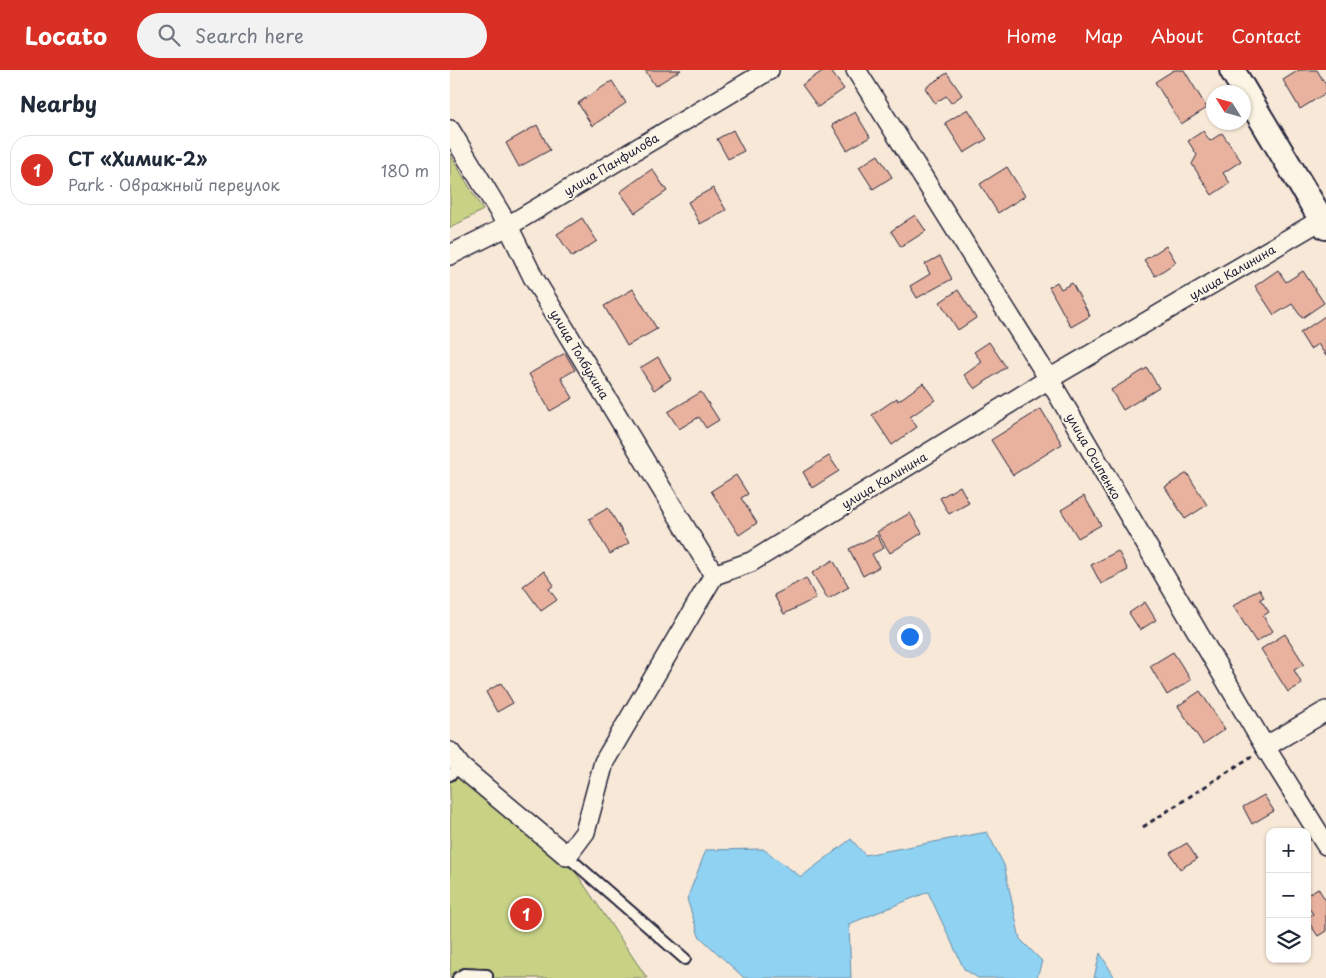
<!DOCTYPE html>
<html lang="en">
<head>
<meta charset="utf-8">
<style>
  body { margin:0; font-family:"Playpen Sans",sans-serif; background:#f2f2f3; color:#1f2937 }
  .controls { position:absolute; right:15px; bottom:15px; display:grid; overflow:hidden; border-radius:10px; box-shadow:0 1px 4px #0004 }
  .controls button { width:45px; height:45px; display:grid; place-items:center; padding:0; border:0; border-bottom:1px solid #e0e1e3; background:#fff; color:#1f2937; font:25px sans-serif }
  .compass { position:absolute; left:756px; top:15px; width:45px; height:45px; border-radius:50%; background:#fff; box-shadow:0 1px 4px #0004; rotate:307deg }
  .you { position:absolute; left:459px; top:566px; width:18px; height:18px; margin:-12px; border:4px solid #fff; border-radius:50%; background:#1a73e8; box-shadow:0 0 0 8px #1a73e833 }
  .badge { display:grid; place-items:center; width:32px; height:32px; border-radius:50%; background:#d93025; color:#fff; font-size:16px; font-weight:700 }
  .pin { position:absolute; translate:-50% -50%; border:2px solid #fff; box-shadow:0 1px 5px #0006 }
  .list { margin:0; padding:0; list-style:none }
  h2 { display:flex; justify-content:space-between; align-items:center; height:65px; margin:0; padding:0 20px; font-size:21px }
  h2 small { font-size:16px; font-weight:400; color:#747a83 }
  .list li { display:grid; grid-template-columns:32px 1fr auto; gap:15px; align-items:center; box-sizing:border-box; height:70px; margin:0 10px 10px; padding:0 10px; border:1px solid #e0e1e3; border-radius:20px }
  .list b { display:block; font-size:19px; white-space:nowrap }
  .list p { margin:0; font-size:16px; white-space:nowrap; color:#747a83 }
  .list em { font-size:16px; font-style:normal; color:#747a83 }
  .icon { flex:none; width:28px; height:28px; fill:none; stroke:currentColor; stroke-width:2; stroke-linecap:round; stroke-linejoin:round }
  .map { position:relative; flex:none; width:876px; height:908px; overflow:hidden }
  header { display:flex; align-items:center; gap:30px; box-sizing:border-box; height:70px; padding:0 25px; background:#d93025; color:#fff }
  header strong { font-size:24px }
  nav { display:flex; gap:28px; margin-inline-start:auto; font-size:18px }
  .search { width:350px; height:45px; background:#f2f2f3; display:flex; align-items:center; gap:12px; box-sizing:border-box; padding:0 18px; border-radius:28px; color:#747a83; font-size:19px }
  main { display:flex }
  aside { flex:1; background:#fff }
  .map>svg:first-child { display:block }
  .green { fill:#c7d285; stroke:#747a60 }
  .water { fill:#90d2f2; stroke:#648ca9 }
  .building { fill:#e8b29e; stroke:#22223b }
  .lines { fill:none; stroke-linecap:round; stroke-linejoin:round }
  .service-casing { stroke:#22223b; stroke-width:14 }
  .minor-casing { stroke:#22223b; stroke-width:22 }
  .tertiary-casing { stroke:#22223b; stroke-width:28 }
  .path { stroke:#22223b; stroke-width:3; stroke-dasharray:5 4; stroke-linecap:butt }
  .service { stroke:#fcf5e5; stroke-width:10 }
  .minor { stroke:#fcf5e5; stroke-width:19 }
  .tertiary { stroke:#fcf5e5; stroke-width:24 }
  .labels { text-anchor:middle; dominant-baseline:central; stroke-width:4; stroke-linejoin:round; paint-order:stroke }
  .street-label { font-size:12px; fill:#22223b; stroke:#fcf5e5 }
</style>
</head>
<body>
<header>
<strong>Locato</strong>
<div class="search"><svg class="icon" aria-label="search" viewBox="0 0 24 24"><circle cx="10" cy="10" r="6"/><path d="M15 15l6 6"/></svg>Search here</div>
<nav><a>Home</a><a>Map</a><a>About</a><a>Contact</a></nav>
</header>
<main>
<aside>
<h2>Nearby<small></small></h2>
<ul class="list">
<li><span class="badge">1</span><div><b>СТ «Химик-2»</b><p>Park · Овражный переулок</p></div><em>180 m</em></li>
</ul>
</aside>
<div class="map">
<svg width="876" height="908" viewBox="0 0 876 908">
  <rect width="100%" height="100%" fill="#f8e8d7"/>
  <filter id="ink" filterUnits="userSpaceOnUse"><feTurbulence type="fractalNoise" baseFrequency=".02" numOctaves="2"/><feDisplacementMap in="SourceGraphic" scale="10" xChannelSelector="R" yChannelSelector="G"/><feConvolveMatrix kernelMatrix="1 2 1 2 8 2 1 2 1" color-interpolation-filters="sRGB"/></filter>
  <g filter="url(#ink)">
    <!-- green -->
    <g class="green">
      <polygon points="0,84 33,140 0,158"/>
      <polygon points="0,699 116,788 197,908 0,908"/>
    </g>
    <!-- water -->
    <g class="water">
      <polygon points="537,762 554,795 570,869 592,891 587,908 528,908 514,899 478,822 399,854 401,908 294,908 249,866 237,829 256,780 313,779 351,807 401,769 415,785"/>
      <polygon points="650,883 665,908 644,908"/>
    </g>
    <!-- building -->
    <g class="building">
      <polygon points="195,0 231,0 205,16"/>
      <polygon points="374,0 380,0 394,19 368,37 352,15"/>
      <polygon points="724,0 734,0 757,38 731,54 705,12"/>
      <polygon points="849,0 867,0 876,15 876,23 850,39 833,10"/>
      <polygon points="497,3 512,25 501,33 496,26 485,33 475,18"/>
      <polygon points="162,11 176,33 142,56 128,33"/>
      <polygon points="518,39 537,69 514,83 495,53"/>
      <polygon points="405,42 420,67 397,80 382,55"/>
      <polygon points="87,55 100,80 69,97 56,73"/>
      <polygon points="283,60 294,81 278,89 267,69"/>
      <polygon points="753,61 760,71 772,63 791,91 773,103 780,113 762,125 742,94 747,85 738,71"/>
      <polygon points="428,85 442,107 423,119 409,97"/>
      <polygon points="557,97 575,126 548,143 530,114"/>
      <polygon points="202,99 217,121 185,143 170,122"/>
      <polygon points="263,118 276,140 250,154 238,132"/>
      <polygon points="465,145 476,161 451,177 441,161"/>
      <polygon points="132,148 147,171 122,187 107,164"/>
      <polygon points="716,176 726,192 705,206 694,190"/>
      <polygon points="490,186 502,209 467,228 460,216 480,204 475,194"/>
      <polygon points="828,200 836,212 853,201 874,233 852,248 842,234 824,245 805,216"/>
      <polygon points="607,212 611,219 622,213 640,246 621,257 599,217"/>
      <polygon points="183,219 207,259 177,276 154,236"/>
      <polygon points="508,220 526,248 508,260 490,232"/>
      <polygon points="875,246 876,248 876,286 868,274 860,279 850,263"/>
      <polygon points="539,272 556,297 525,319 514,305 532,292 524,282"/>
      <polygon points="115,283 125,300 111,308 123,328 100,341 79,304"/>
      <polygon points="208,287 221,309 204,320 190,298"/>
      <polygon points="697,298 709,318 673,340 661,320"/>
      <polygon points="473,313 485,330 460,347 467,357 442,375 422,345 447,328 448,331"/>
      <polygon points="251,322 269,350 256,358 249,347 229,359 218,342"/>
      <polygon points="591,339 612,374 563,405 541,370"/>
      <polygon points="379,386 389,401 362,418 353,402"/>
      <polygon points="737,403 757,435 735,449 715,417"/>
      <polygon points="286,405 298,424 291,428 307,453 289,465 261,421"/>
      <polygon points="510,416 519,433 499,444 490,428"/>
      <polygon points="634,426 651,455 628,468 611,440"/>
      <polygon points="158,438 179,473 160,484 139,449"/>
      <polygon points="460,443 472,463 440,483 427,462"/>
      <polygon points="427,465 434,478 422,484 429,497 413,506 399,479"/>
      <polygon points="668,481 678,500 651,514 641,495"/>
      <polygon points="383,490 399,517 378,529 362,503"/>
      <polygon points="94,501 104,515 99,519 107,530 91,541 73,516"/>
      <polygon points="356,508 366,528 334,544 324,525"/>
      <polygon points="809,519 814,527 810,529 819,542 813,546 823,561 806,572 783,536"/>
      <polygon points="695,532 706,550 690,560 679,543"/>
      <polygon points="835,564 854,594 844,600 852,614 838,622 811,579"/>
      <polygon points="723,582 741,610 717,625 700,596"/>
      <polygon points="51,613 63,633 47,642 36,622"/>
      <polygon points="750,621 775,659 753,674 728,636"/>
      <polygon points="814,725 824,741 802,754 793,737"/>
      <polygon points="737,773 747,789 730,799 720,783"/>
      <polygon points="868,818 876,831 876,861 868,866 857,850 857,848 863,844 857,835 857,825"/>
    </g>
    <g class="lines">
      <!-- service casing -->
      <g class="service-casing">
        <g id="service">
          <polyline points="0,705 11,697"/>
          <polyline points="117,786 235,889"/>
          <polyline points="8,908 14,904 37,905 37,908"/>
        </g>
      </g>
      <!-- minor casing -->
      <g class="minor-casing">
        <g id="minor">
          <polyline points="406,0 599,309 815,677 876,775"/>
          <polyline points="0,60 58,156 83,207 264,505"/>
          <polyline points="0,185 58,156 319,0"/>
          <polyline points="815,677 876,641"/>
          <polyline points="0,682 11,697 117,786 135,762 154,692 264,505 301,492 599,309 876,147"/>
        </g>
      </g>
      <!-- tertiary casing -->
      <g class="tertiary-casing">
        <polyline id="tertiary" points="782,0 876,157"/>
      </g>
      <!-- path -->
      <polyline class="path" points="693,757 802,686"/>
      <!-- service -->
      <use href="#service" class="service"/>
      <!-- minor -->
      <use href="#minor" class="minor"/>
      <!-- tertiary -->
      <use href="#tertiary" class="tertiary"/>
    </g>
  </g>
  <g class="labels">
    <!-- street labels -->
    <g class="street-label">
      <text transform="translate(161 94) rotate(-31)">улица Панфилова</text>
      <text transform="translate(782 202) rotate(-30)">улица Калинина</text>
      <text transform="translate(130 284) rotate(59)">улица Толбухина</text>
      <text transform="translate(644 386) rotate(60)">улица Осипенко</text>
      <text transform="translate(434 410) rotate(-31)">улица Калинина</text>
    </g>
  </g>
</svg>
<div class="controls">
<button>+</button>
<button>−</button>
<button><svg class="icon" aria-label="layers" viewBox="0 0 24 24"><path d="M12 4l9 5-9 5-9-5zM3 14l9 5 9-5"/></svg></button>
</div>
<svg class="compass" viewBox="-18 -18 36 36"><path d="M0-13l5 13h-10z" fill="#e53935"/><path d="M0 13l5-13h-10z" fill="#747a83"/></svg>
<div class="you"></div>
<div class="pin badge" style="left:76px;top:844px">1</div>
</div>
</main>
</body>
</html>
